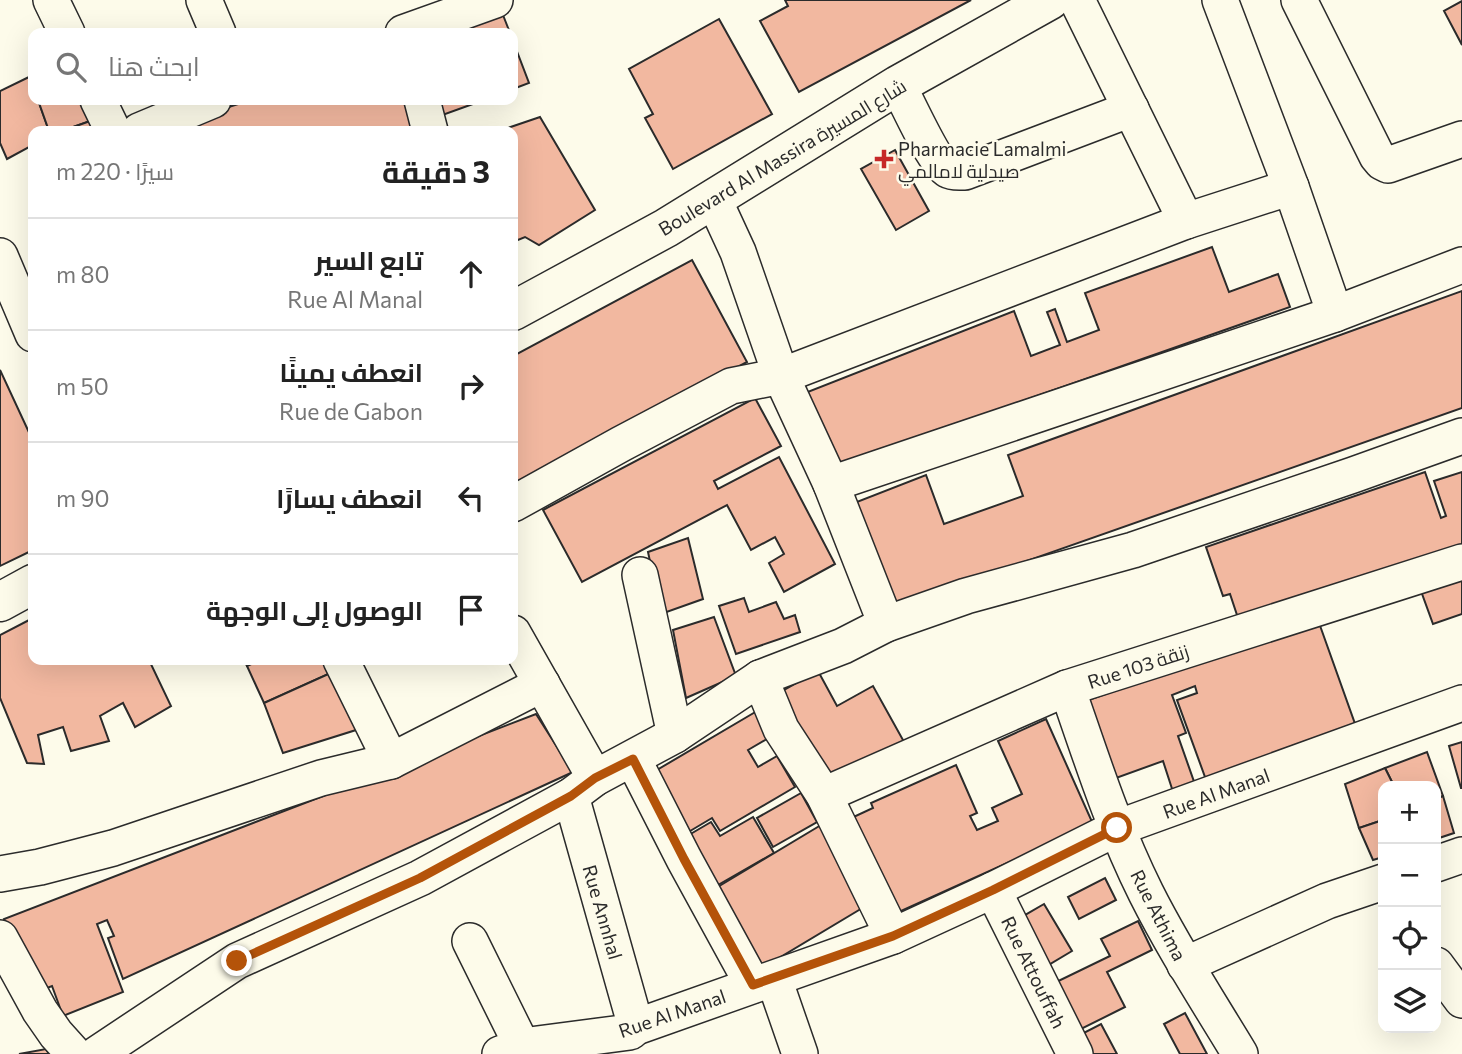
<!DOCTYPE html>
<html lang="ar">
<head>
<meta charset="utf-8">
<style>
  body { margin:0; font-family:Commissioner,Cairo,sans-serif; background:#f2f2f2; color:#222; direction:rtl }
  .controls { position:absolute; right:21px; bottom:21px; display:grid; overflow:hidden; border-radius:14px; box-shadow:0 7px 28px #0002 }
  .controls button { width:63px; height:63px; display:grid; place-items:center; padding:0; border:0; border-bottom:2px solid #e0e0e0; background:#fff; color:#222; font:35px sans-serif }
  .stop { position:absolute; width:21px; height:21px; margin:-16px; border:5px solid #b45309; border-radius:50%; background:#fff }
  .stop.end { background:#b45309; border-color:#fff; box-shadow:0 2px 7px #0008 }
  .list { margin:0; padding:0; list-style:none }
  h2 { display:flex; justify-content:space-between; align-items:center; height:91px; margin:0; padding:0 28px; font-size:30px }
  h2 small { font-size:23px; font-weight:400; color:#767676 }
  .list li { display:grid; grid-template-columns:46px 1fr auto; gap:21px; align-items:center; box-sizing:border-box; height:112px; padding:0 28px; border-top:2px solid #e0e0e0 }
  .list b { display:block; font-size:26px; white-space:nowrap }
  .list p { margin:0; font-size:23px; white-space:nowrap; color:#767676 }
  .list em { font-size:23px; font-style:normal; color:#767676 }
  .icon { flex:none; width:38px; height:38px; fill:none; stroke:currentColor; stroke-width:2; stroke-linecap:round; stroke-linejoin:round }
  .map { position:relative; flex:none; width:1462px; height:1054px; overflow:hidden; direction:ltr }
  .search { position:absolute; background:#fff; box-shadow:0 7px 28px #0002; left:28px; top:28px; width:490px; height:77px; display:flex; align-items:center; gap:18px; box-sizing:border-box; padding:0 24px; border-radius:14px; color:#767676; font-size:26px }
  .panel { position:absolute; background:#fff; box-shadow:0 7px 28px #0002; left:28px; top:126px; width:490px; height:539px; border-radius:14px; direction:rtl }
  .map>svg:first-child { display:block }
  .building { fill:#f2b8a0; stroke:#2b2b2b; stroke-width:2 }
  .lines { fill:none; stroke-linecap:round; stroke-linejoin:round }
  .minor-casing { stroke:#2b2b2b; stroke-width:38 }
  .major-casing { stroke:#2b2b2b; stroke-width:41 }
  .minor { stroke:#fdfbea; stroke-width:35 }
  .major { stroke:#fdfbea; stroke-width:38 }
  .route { stroke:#b45309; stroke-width:9 }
  .poi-dot { fill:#c62828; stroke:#fdfbea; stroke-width:2.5 }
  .labels { text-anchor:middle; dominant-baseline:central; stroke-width:5; stroke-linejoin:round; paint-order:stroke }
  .poi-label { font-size:19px; fill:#2b2b2b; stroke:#fdfbea; text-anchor:start }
  .street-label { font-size:19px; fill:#2b2b2b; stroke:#fdfbea }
</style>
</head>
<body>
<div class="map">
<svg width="1462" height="1054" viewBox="0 0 1462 1054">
  <rect width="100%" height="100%" fill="#fdfbea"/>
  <!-- building -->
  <g class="building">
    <polygon points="785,0 971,0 799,92 760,21 788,6"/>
    <polygon points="1462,1 1462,45 1444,11"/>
    <polygon points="503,15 510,33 462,33 461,26"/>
    <polygon points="719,19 772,114 673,169 645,118 653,114 629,69"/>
    <polygon points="513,41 529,83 513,89"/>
    <polygon points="29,77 33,88 33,100 38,100 49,131 33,131 33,145 7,159 0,143 0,91"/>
    <polygon points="38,100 84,100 93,120 62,131 49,131"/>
    <polygon points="251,100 407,100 417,131 176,131 219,110"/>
    <polygon points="433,100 484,100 437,117"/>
    <polygon points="540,117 595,210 539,245 525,237 513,242 513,131 499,131"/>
    <polygon points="93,120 99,131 62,131"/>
    <polygon points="895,150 929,211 896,230 861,169"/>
    <polygon points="1212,247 1229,292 1278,274 1290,307 838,466 805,393 1014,311 1031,356 1060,345 1047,312 1055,309 1067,342 1099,330 1085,293"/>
    <polygon points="692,260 747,362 513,488 513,356"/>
    <polygon points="1462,291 1462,408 890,609 849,505 926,475 944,524 1023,496 1008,455"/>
    <polygon points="0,370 33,441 33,550 0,566"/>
    <polygon points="755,398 781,446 714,481 718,489 779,457 835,564 784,592 769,563 784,554 775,537 751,550 727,505 582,582 543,510"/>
    <polygon points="1425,472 1441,518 1446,516 1434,481 1462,472 1462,550 1241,627 1230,594 1223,596 1206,547"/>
    <polygon points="688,538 703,599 661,614 648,552"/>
    <polygon points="1462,576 1462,614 1433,624 1421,591"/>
    <polygon points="744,598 749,612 776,602 784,619 795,615 800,632 736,654 719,606"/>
    <polygon points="714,617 736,676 686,698 673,630"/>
    <polygon points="33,618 33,660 149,660 171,706 135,727 123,703 100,716 109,741 71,751 63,727 38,735 44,764 27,763 0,698 0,635"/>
    <polygon points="1318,620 1359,735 1209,788 1177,700 1197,693 1195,686 1172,695 1186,733 1178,736 1198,793 1176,801 1163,761 1105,782 1077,704"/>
    <polygon points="244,660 260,660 247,666"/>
    <polygon points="260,660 330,660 335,671 264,703 247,666"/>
    <polygon points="335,671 356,730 283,753 264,703"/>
    <polygon points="818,671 837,706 873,686 908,749 829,785 777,694"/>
    <polygon points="757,711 772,736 748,750 758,767 777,756 795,787 720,831 712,818 680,837 645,777"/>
    <polygon points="536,714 573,772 123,979 108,938 114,936 107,920 97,924 123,992 63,1016 52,986 34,993 4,919"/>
    <polygon points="1046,719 1093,824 890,916 847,820 873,808 871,803 956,765 977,813 970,816 977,830 998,821 992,808 1022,794 998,741"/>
    <polygon points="1462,742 1462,788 1461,788 1449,746"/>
    <polygon points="1427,752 1443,796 1436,799 1436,786 1394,786 1385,768"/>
    <polygon points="1385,768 1394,786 1383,786 1383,820 1359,828 1345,784"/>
    <polygon points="801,793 817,822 773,847 757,818"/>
    <polygon points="1443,796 1454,833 1436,839 1436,799"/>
    <polygon points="753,817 774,853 711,889 682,839 711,822 720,836"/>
    <polygon points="1383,820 1383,857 1373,860 1359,828"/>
    <polygon points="821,825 869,904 759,970 711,891"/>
    <polygon points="1105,878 1116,900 1079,919 1068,897"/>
    <polygon points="1044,904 1072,951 1040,970 1013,922"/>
    <polygon points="1138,921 1152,950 1107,972 1125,1007 1071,1034 1048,986 1110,956 1101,939"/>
    <polygon points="1185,1013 1207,1054 1180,1054 1164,1024"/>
    <polygon points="1101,1024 1117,1054 1080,1054 1072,1039"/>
    <polygon points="46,1049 49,1054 19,1054"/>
  </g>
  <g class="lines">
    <!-- minor casing -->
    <g class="minor-casing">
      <g id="minor">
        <polyline points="51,0 67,33"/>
        <polyline points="204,0 218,33"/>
        <polyline points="1077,0 1186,221"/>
        <polyline points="1220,0 1291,187 1335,314"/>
        <polyline points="1299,0 1377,156 1382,162 1388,165 1462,139"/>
        <polyline points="403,33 495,0"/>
        <path d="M898,85c9,17 36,78 50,85 5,3 11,2 17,2l166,-63"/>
        <polyline points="98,100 113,131"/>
        <polyline points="422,100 430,131"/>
        <polyline points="139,131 213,100"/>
        <polyline points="714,200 738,252 781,376 831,484 886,624"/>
        <polyline points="0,256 33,334"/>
        <polyline points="831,484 1335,314 1462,265"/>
        <polyline points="513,504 621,444 731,386 781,376 1186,221 1291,187"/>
        <polyline points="640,575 675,735"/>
        <polyline points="513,633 595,778"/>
        <polyline points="341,660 391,761"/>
        <polyline points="760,678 781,729 824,795 893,936"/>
        <path d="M1067,688c24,69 46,139 79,205 28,56 62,108 94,161"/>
        <polyline points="633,759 684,859 753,985"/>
        <polyline points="824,795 1067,688 1462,562"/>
        <polyline points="571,796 636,1027"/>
        <polyline points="1436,864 1462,855"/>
        <polyline points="0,874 40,867 113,848 321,778 391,761 542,684"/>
        <polyline points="993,890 1075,1054"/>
        <polyline points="0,938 40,1011 56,1034 74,1054"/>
        <polyline points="470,941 522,1046"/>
        <polyline points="1185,965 1327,901 1383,882"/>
        <polyline points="1436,965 1462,1000"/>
        <polyline points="774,979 800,1054"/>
        <polyline points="97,1054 237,961 420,878 571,796 595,778 675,735 760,678 843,646 886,624 966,596 1133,550 1353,475 1462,436"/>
        <polyline points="500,1054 522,1046 630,1032 636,1027 893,936 993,890 1117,828 1462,703"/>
      </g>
    </g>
    <!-- major casing -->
    <g class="major-casing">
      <g id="major">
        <polyline points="513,311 666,228 898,85 1050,0"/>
        <polyline points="0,602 33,584"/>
      </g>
    </g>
    <!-- minor -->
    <use href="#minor" class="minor"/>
    <!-- major -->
    <use href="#major" class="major"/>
  </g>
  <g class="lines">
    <!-- route -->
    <polyline class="route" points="237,961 420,878 571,796 595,778 633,759 684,859 753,985 893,936 993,890 1117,828"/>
  </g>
  <!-- markers -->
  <path class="poi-dot" d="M880.5 148.5h7v7h7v7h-7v7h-7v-7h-7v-7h7z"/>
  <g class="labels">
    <!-- poi labels -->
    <g class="poi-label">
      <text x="898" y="148">Pharmacie Lamalmi<tspan x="898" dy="22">صيدلية لامالمي</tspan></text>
    </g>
    <!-- street labels -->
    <g class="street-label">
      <text transform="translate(782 157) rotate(-31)">Boulevard Al Massira شارع المسيرة</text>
      <text transform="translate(1138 666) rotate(-18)">Rue 103 زنقة</text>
      <text transform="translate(1216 793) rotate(-20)">Rue Al Manal</text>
      <text transform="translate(603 912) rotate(74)">Rue Annhal</text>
      <text transform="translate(1159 915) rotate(63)">Rue Athima</text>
      <text transform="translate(1034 972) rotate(64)">Rue Attouffah</text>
      <text transform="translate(672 1013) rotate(-19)">Rue Al Manal</text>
    </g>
  </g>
</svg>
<div class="controls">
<button>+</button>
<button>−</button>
<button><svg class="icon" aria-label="locate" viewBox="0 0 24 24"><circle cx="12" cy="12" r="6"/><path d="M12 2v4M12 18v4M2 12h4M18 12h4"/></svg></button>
<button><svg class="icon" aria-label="layers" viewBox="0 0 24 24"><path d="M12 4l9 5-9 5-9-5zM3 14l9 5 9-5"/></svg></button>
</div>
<div class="stop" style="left:1117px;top:828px"></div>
<div class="stop end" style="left:237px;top:961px"></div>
<div class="search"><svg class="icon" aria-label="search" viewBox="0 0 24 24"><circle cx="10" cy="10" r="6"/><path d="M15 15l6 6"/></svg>ابحث هنا</div>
<section class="panel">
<h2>3 دقيقة<small>سيرًا · 220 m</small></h2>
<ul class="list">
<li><svg class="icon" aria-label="ahead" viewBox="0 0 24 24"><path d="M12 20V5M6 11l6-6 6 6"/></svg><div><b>تابع السير</b><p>Rue Al Manal</p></div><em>80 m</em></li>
<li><svg class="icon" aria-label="right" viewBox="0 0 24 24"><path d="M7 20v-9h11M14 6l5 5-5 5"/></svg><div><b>انعطف يمينًا</b><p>Rue de Gabon</p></div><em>50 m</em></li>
<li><svg class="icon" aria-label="left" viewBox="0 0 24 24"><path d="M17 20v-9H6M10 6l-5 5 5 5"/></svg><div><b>انعطف يسارًا</b></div><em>90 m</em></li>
<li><svg class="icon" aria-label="arrive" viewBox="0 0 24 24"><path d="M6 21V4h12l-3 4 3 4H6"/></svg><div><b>الوصول إلى الوجهة</b></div></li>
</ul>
</section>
</div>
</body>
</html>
